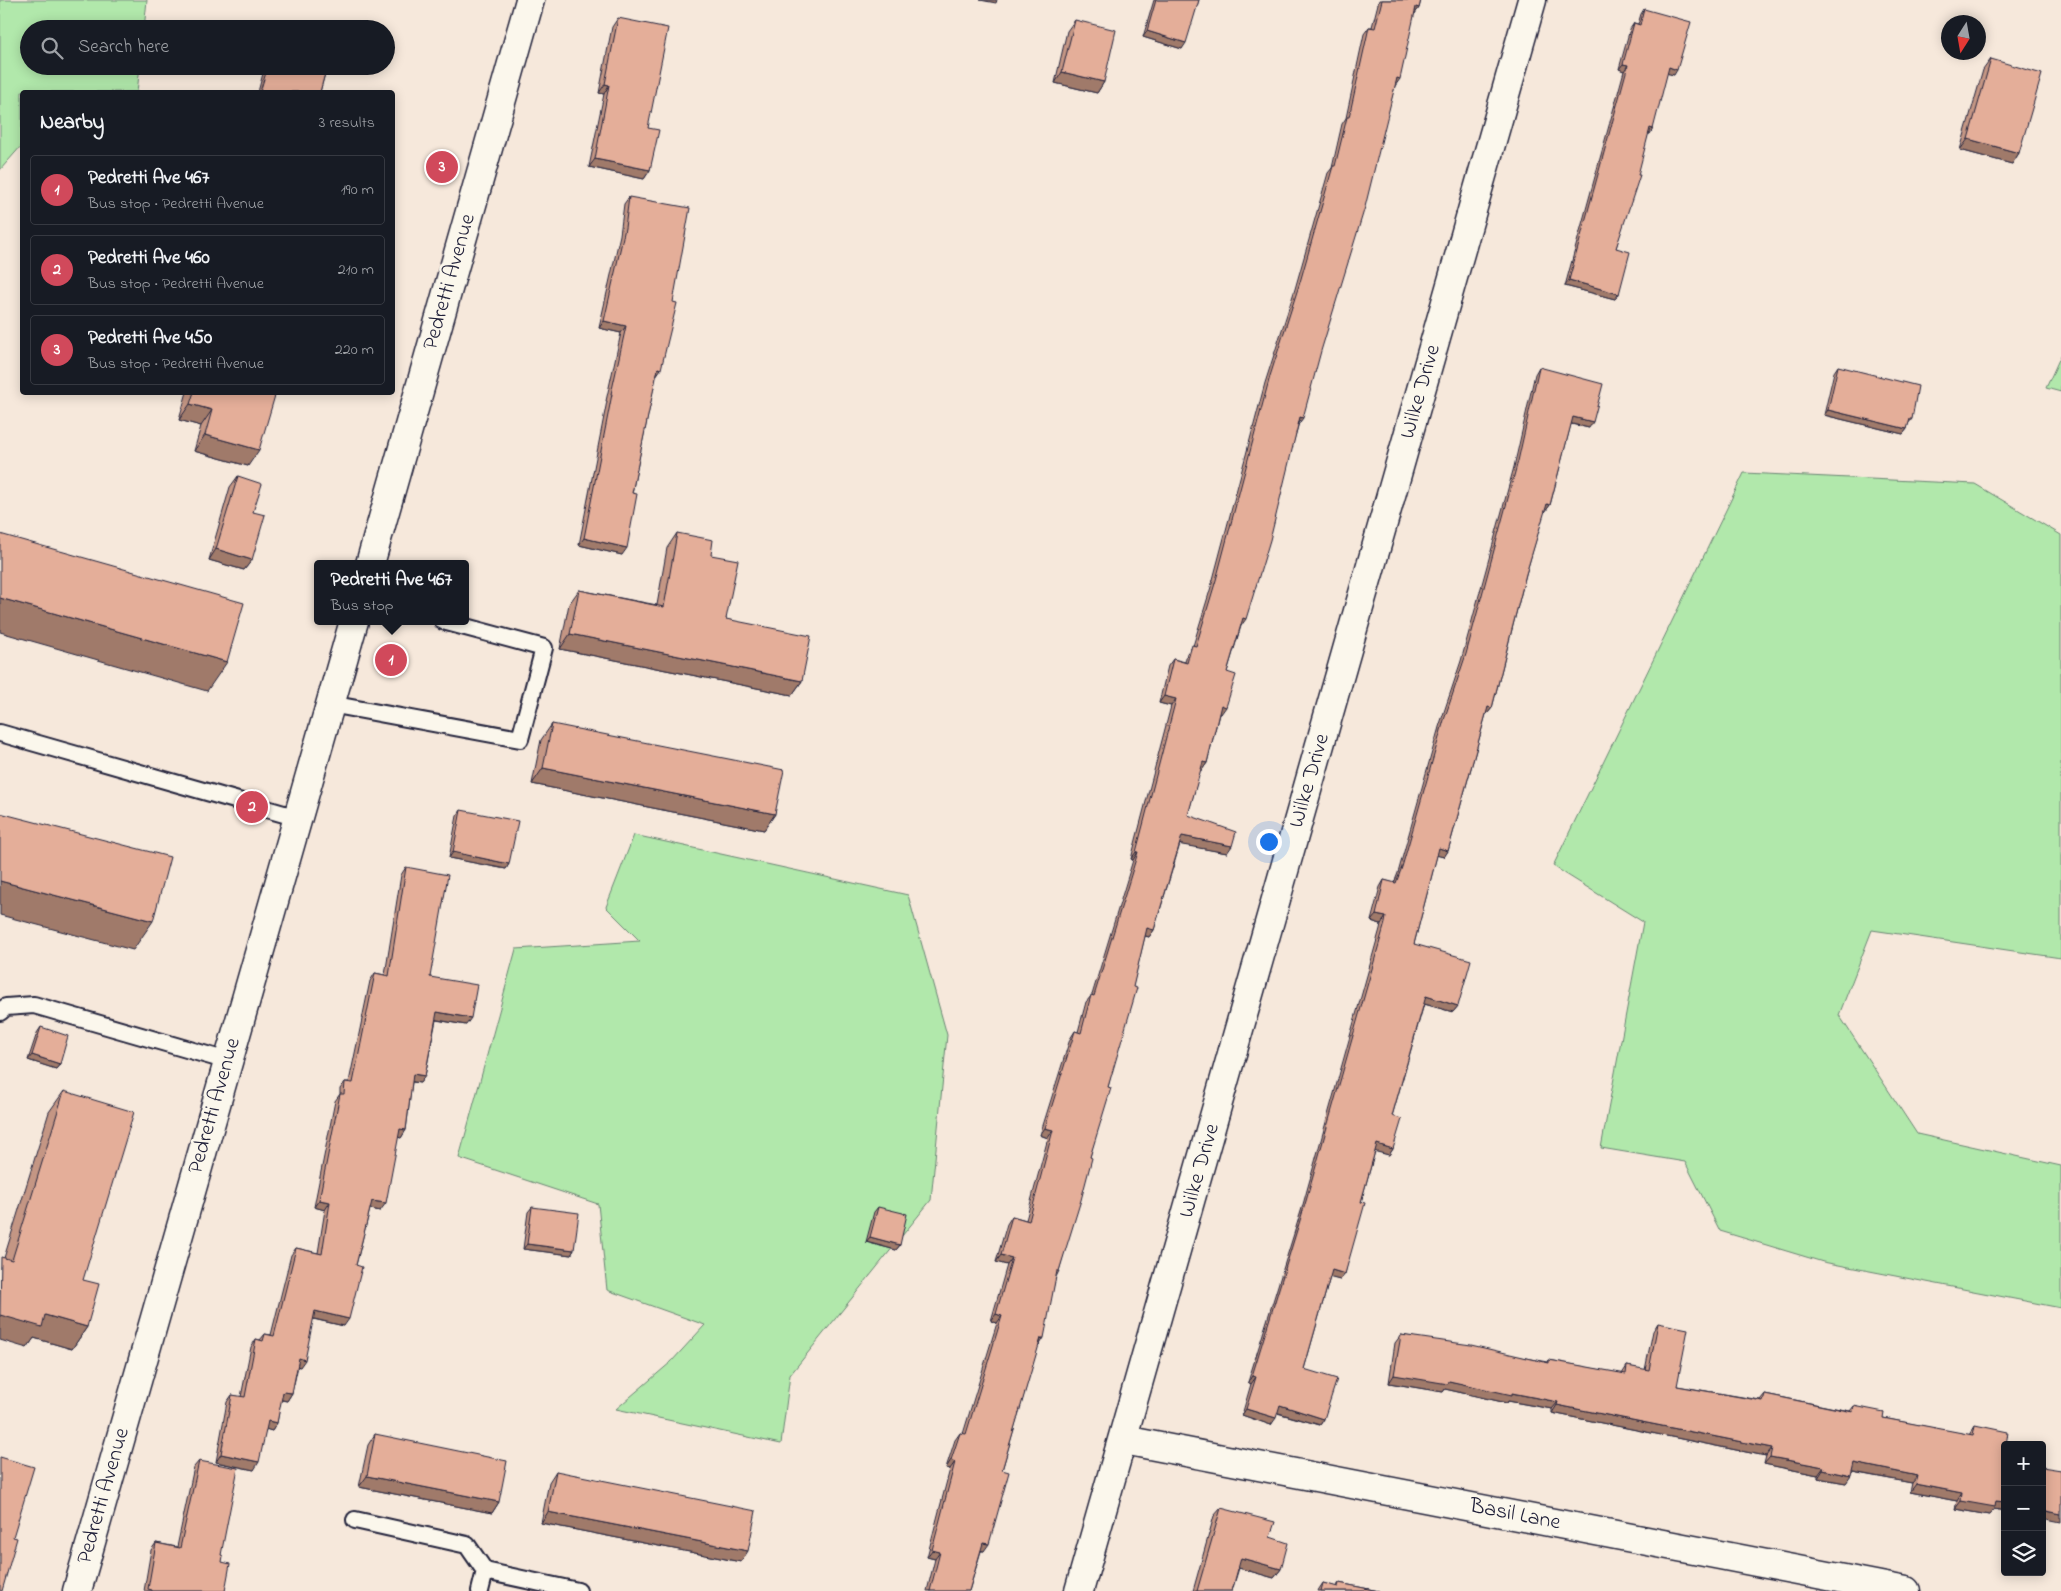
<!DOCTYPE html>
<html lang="en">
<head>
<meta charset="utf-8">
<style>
  body { margin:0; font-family:"Indie Flower",sans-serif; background:#20242c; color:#f1f3f6 }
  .controls { position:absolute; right:15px; bottom:15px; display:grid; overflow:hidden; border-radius:5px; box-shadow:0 2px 12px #0003 }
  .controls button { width:45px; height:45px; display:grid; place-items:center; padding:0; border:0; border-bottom:1px solid #363941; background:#171b24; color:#f1f3f6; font:25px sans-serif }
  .compass { position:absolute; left:1941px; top:15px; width:45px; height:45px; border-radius:50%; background:#171b24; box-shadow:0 2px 12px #0003; rotate:191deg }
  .you { position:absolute; left:1268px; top:841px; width:18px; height:18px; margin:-12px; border:4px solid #fff; border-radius:50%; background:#1a73e8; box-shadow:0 0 0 8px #1a73e833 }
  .badge { display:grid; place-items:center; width:32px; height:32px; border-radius:50%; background:#d1495b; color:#fff; font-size:16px; font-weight:700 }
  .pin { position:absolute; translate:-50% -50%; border:2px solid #fff; box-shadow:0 1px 5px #0006 }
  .popup { position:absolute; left:314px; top:560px; width:155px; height:65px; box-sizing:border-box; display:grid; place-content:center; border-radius:5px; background:#171b24; filter:drop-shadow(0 1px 4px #0005); font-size:16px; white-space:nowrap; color:#9ea1a6 }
  .popup b { font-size:19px; color:#f1f3f6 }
  .popup::after { content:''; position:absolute; left:50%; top:100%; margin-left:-10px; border:10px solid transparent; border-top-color:#171b24 }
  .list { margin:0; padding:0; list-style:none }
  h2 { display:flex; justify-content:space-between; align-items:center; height:65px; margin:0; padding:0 20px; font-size:21px }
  h2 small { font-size:16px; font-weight:400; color:#9ea1a6 }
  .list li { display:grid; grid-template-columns:32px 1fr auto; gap:15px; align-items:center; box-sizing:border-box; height:70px; margin:0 10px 10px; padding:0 10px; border:1px solid #363941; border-radius:5px }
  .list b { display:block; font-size:19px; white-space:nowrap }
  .list p { margin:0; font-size:16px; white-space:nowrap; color:#9ea1a6 }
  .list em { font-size:16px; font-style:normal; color:#9ea1a6 }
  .icon { flex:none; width:28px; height:28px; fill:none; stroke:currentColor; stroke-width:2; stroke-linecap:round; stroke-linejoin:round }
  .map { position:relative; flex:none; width:2061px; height:1591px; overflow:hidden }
  .search { position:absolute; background:#171b24; box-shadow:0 2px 12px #0003; left:20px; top:20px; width:375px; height:55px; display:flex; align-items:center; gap:12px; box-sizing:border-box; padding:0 18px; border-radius:28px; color:#9ea1a6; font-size:19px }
  .panel { position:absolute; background:#171b24; box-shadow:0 2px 12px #0003; left:20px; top:90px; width:375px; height:305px; border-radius:5px }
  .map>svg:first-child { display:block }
  .green { fill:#b1e8ab; stroke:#6a8573 }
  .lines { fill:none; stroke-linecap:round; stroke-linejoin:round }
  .lane-casing { stroke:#22223b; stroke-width:20 }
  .street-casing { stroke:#22223b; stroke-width:31 }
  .secondary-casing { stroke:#22223b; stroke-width:31 }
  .lane { stroke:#fbf7ec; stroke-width:16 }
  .street { stroke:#fbf7ec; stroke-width:28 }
  .secondary { stroke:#fbf7ec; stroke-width:28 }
  .wall { fill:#c49684; stroke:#22223b }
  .shaded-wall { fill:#a07a6b; stroke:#22223b }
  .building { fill:#e4ae99; stroke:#22223b }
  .labels { text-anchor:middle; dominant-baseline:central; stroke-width:5; stroke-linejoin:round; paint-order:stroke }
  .street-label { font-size:22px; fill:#22223b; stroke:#fbf7ec }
</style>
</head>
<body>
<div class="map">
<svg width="2061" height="1591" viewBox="0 0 2061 1591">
  <rect width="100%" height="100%" fill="#f6e8db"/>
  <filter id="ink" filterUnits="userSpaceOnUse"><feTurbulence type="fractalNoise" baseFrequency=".02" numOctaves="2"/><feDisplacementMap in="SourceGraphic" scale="10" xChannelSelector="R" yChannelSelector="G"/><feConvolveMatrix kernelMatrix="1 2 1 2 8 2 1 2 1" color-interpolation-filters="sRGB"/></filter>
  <g filter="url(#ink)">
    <!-- green -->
    <g class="green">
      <polygon points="0,0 147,0 144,29 29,29 29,66 140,66 137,92 22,92 22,145 0,170"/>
      <polygon points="2061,355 2061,392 2046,388"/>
      <polygon points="1744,473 1975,484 2061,535 2061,958 1872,930 1839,1015 1917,1134 2061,1166 2061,1308 1823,1262 1720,1231 1685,1162 1601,1148 1643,922 1553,866"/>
      <polygon points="634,835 908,895 947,1035 931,1200 790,1375 781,1444 616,1409 671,1362 705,1325 607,1290 598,1204 459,1158 516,949 640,941 606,907"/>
    </g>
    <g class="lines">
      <!-- lane casing -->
      <g class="lane-casing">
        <g id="lane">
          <polyline points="330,704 520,739 544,648 443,621"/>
          <polyline points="0,733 298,818"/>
          <polyline points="0,1012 6,1007 34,1005 228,1061"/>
          <polyline points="355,1520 467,1545 485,1571 578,1591"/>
          <polyline points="480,1591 485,1571"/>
        </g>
      </g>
      <!-- street casing -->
      <g class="street-casing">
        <g id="street">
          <polyline points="1124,1440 1906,1591"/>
          <polyline points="1079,1591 1532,0"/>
        </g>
      </g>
      <!-- secondary casing -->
      <g class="secondary-casing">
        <g id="secondary">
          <polyline points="370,564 530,0"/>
          <polyline points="77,1591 354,621"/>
        </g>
      </g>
      <!-- lane -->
      <use href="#lane" class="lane"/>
      <!-- street -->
      <use href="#street" class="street"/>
      <!-- secondary -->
      <use href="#secondary" class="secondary"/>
    </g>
    <!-- wall -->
    <g class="wall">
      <polygon points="1154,0 1199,0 1182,49 1143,37"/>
      <polygon points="1379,0 1421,0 1419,8 1414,15 1395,86 1241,626 1227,672 1221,714 1219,714 1207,763 1202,770 1200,770 1188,815 1227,853 1180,844 1154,930 1149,937 1145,936 1108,1087 1090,1157 1059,1271 1056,1277 1038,1346 1002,1470 984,1551 981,1551 969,1591 927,1591 935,1559 927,1557 950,1469 946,1468 955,1440 960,1433 963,1434 997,1323 991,1321 1007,1265 996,1262 1007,1224 1012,1216 1026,1220 1048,1138 1040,1135 1070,1039 1075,1031 1078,1032 1086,1002 1092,995 1133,860 1131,859 1171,706 1159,703 1168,666 1173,659 1185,662 1187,653 1193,646 1211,587 1265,383 1295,289 1328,173 1332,168 1342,124 1346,118 1364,34 1369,27 1372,27"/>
      <polygon points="1644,9 1674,75 1667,73 1650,134 1648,134 1616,248 1619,294 1615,299 1565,286 1624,71 1619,69 1630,29 1634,23 1638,24 1641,14"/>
      <polygon points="618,18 648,128 650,170 644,179 589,167 604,94 599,93 612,27"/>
      <polygon points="272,20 302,29 268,29 268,26"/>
      <polygon points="1075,20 1104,82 1097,93 1055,83 1067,31"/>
      <polygon points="1991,59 2019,153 2012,164 1960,150 1983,70"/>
      <polygon points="265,66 327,66 320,92 258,92"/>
      <polygon points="629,197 656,376 632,493 622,555 579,545 607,401 606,401 621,333 599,328 620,235 624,204"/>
      <polygon points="1838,366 1912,419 1908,424 1907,429 1903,434 1824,415 1834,372"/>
      <polygon points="1539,367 1589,428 1571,424 1550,505 1545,512 1544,512 1526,574 1492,708 1487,714 1486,714 1448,851 1444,857 1437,855 1414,944 1458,1006 1453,1012 1424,1004 1392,1116 1393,1149 1389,1155 1375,1151 1361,1202 1345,1274 1340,1280 1330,1277 1304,1369 1324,1419 1320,1425 1277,1413 1271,1425 1242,1415 1251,1384 1248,1382 1302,1208 1380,929 1381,924 1371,921 1380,887 1384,880 1394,883 1398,873 1439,727 1461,661 1514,467 1535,374"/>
      <polygon points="187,392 276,392 248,466 194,451 201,426 179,420"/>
      <polygon points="238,476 253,512 252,560 244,570 209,560 230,487"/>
      <polygon points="677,533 711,555 726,619 802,681 792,695 560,649 569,604 579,590 657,605 667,548"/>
      <polygon points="552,724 775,814 764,830 532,784 541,740"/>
      <polygon points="461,810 509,864 506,869 449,858 457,816"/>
      <polygon points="406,867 430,977 466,1025 436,1020 425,1076 420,1083 412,1082 406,1130 401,1138 398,1137 380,1211 370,1209 356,1265 344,1326 313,1319 300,1367 298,1366 292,1393 287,1401 281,1400 277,1423 272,1431 266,1429 254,1470 216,1462 227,1402 232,1395 241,1397 251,1347 256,1339 260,1340 265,1334 271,1335 291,1255 296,1248 318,1253 325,1210 314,1207 335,1101 340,1094 340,1089 345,1082 349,1082 370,981 375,973 385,975 401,875"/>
      <polygon points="41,1027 60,1064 56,1069 28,1060 37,1033"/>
      <polygon points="64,1091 87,1327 72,1349 34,1338 27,1348 4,1258 49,1112"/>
      <polygon points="532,1207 574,1250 571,1255 523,1249 528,1212"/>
      <polygon points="878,1207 900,1245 896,1250 866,1242 874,1212"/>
      <polygon points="1658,1323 1677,1386 1760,1400 1765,1394 1850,1411 1854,1406 1883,1418 1969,1435 1975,1425 2005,1453 2005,1511 1994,1509 1989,1515 1955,1509 1957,1501 1910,1492 1912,1483 1852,1472 1846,1483 1818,1478 1818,1475 1764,1464 1766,1456 1552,1413 1552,1409 1508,1401 1507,1403 1445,1389 1443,1392 1389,1383 1395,1343 1401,1335 1548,1362 1549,1360 1622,1374 1627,1366 1645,1370 1653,1331"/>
      <polygon points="375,1434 499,1502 492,1513 359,1487 368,1445"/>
      <polygon points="199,1461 221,1555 225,1591 144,1591 151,1550 156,1543 177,1547 194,1467"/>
      <polygon points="556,1471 741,1562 541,1523 549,1482"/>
      <polygon points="1221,1508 1270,1537 1281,1569 1274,1578 1239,1568 1232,1591 1193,1591 1214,1516"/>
      <polygon points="1323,1583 1336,1587 1339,1583 1379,1591 1318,1591 1319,1589"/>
    </g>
    <!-- shaded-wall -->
    <g class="shaded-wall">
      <polygon points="980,0 997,0 996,3"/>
      <polygon points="1416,7 1419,8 1414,15"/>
      <polygon points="1147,31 1186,43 1182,49 1143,37"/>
      <polygon points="1623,64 1628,65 1624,71 1619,69"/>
      <polygon points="1669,67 1677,70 1674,75 1665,73"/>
      <polygon points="1062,72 1104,82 1097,93 1055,83"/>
      <polygon points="1397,78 1400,79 1395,86 1392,86"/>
      <polygon points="605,84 609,85 604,94 599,93"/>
      <polygon points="1650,128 1653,129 1650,134 1646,133"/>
      <polygon points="1968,139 2019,153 2012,164 1960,150"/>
      <polygon points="595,159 650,170 644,179 589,167"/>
      <polygon points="1569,280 1619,294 1615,299 1565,286"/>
      <polygon points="604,321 626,326 621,333 599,328"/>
      <polygon points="658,368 661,369 656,376"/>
      <polygon points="190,404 212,410 201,426 179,420"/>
      <polygon points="1828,410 1907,429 1903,434 1824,415"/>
      <polygon points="1300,417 1303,418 1298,425"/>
      <polygon points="1573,417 1593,422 1589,428 1568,423"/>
      <polygon points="205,435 259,450 248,466 194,451"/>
      <polygon points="1547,504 1550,505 1545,512 1542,511"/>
      <polygon points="584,538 627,548 622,555 579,545"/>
      <polygon points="216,549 252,560 244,570 209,560"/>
      <polygon points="0,598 227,662 207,691 0,632"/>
      <polygon points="1243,618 1246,619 1241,626 1238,625"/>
      <polygon points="570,634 802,681 792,695 560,649"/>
      <polygon points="1164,696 1176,699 1171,706 1159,703"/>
      <polygon points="1221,705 1226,707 1221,714 1216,713"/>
      <polygon points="1488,707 1492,708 1487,714 1484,713"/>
      <polygon points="1203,762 1207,763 1202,770 1198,769"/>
      <polygon points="543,768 775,814 764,830 532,784"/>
      <polygon points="1182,836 1232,846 1227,853 1177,844"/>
      <polygon points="1439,848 1448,851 1444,857 1435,855"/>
      <polygon points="453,852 509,864 506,869 449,858"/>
      <polygon points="1136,852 1138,852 1133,860 1131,859"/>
      <polygon points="0,881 153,921 133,950 0,915"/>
      <polygon points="1376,915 1386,917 1381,924 1371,921"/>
      <polygon points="1147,928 1154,930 1149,937 1142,935"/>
      <polygon points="1426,996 1458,1006 1453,1012 1421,1003"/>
      <polygon points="437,1012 471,1018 466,1025 432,1019"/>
      <polygon points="32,1055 60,1064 56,1069 28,1060"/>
      <polygon points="413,1074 425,1076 420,1083 408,1081"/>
      <polygon points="1045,1128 1053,1130 1048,1138 1040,1135"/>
      <polygon points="400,1129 406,1130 401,1138 395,1136"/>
      <polygon points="1377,1144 1393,1149 1389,1155 1373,1151"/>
      <polygon points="319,1200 330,1202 325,1210 314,1207"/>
      <polygon points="372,1201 386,1203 380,1211 367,1208"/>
      <polygon points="870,1237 900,1245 896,1250 866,1242"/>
      <polygon points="527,1244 574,1250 571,1255 523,1249"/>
      <polygon points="1001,1255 1012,1258 1007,1265 996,1262"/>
      <polygon points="1332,1270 1345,1274 1340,1280 1328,1277"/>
      <polygon points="315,1311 349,1319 344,1326 310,1318"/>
      <polygon points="996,1314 1002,1316 997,1323 991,1321"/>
      <polygon points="0,1315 45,1315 87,1327 72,1349 34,1338 27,1348 0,1340"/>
      <polygon points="1041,1338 1044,1338 1039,1346"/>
      <polygon points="299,1358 305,1360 300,1367 294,1365"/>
      <polygon points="1394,1375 1449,1381 1558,1402 1552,1409 1508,1401 1507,1403 1445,1389 1443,1392 1389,1383"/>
      <polygon points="1252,1376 1256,1377 1251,1384 1248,1382"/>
      <polygon points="283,1392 292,1393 287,1401 278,1399"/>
      <polygon points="1280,1405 1324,1419 1320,1425 1275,1412"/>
      <polygon points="1557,1405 1772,1448 1766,1456 1552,1413"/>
      <polygon points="1246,1409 1276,1418 1271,1425 1242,1415"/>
      <polygon points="268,1421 277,1423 272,1431 262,1428"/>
      <polygon points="221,1454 259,1462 254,1470 216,1462"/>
      <polygon points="1770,1457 1824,1467 1818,1475 1764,1464"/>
      <polygon points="951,1460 955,1462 950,1469 946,1468"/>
      <polygon points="1854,1463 1918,1476 1912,1483 1848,1471"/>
      <polygon points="1823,1470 1851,1476 1846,1483 1818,1478"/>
      <polygon points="367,1476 499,1502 492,1513 359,1487"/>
      <polygon points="1916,1484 1962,1493 1957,1501 1910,1492"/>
      <polygon points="1961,1501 1996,1501 2005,1502 2005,1511 1994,1509 1989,1515 1955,1509"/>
      <polygon points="2042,1510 2061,1514 2061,1523 2042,1519"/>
      <polygon points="548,1512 748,1551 741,1562 541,1523"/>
      <polygon points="983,1543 989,1544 984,1551 978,1550"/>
      <polygon points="932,1550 940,1552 935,1559 927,1557"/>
      <polygon points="1241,1558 1281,1569 1274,1578 1235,1567"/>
    </g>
    <!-- building -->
    <g class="building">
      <polygon points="1156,0 1199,0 1186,43 1147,31"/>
      <polygon points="1382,0 1421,0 1419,8 1416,7 1400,79 1397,78 1365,207 1321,351 1303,418 1300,417 1270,540 1246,619 1243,618 1227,672 1236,675 1226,707 1221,705 1207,763 1203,762 1188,815 1236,832 1232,846 1182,836 1154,930 1147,928 1133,987 1137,988 1108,1087 1111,1088 1090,1157 1092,1158 1081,1200 1059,1271 1057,1271 1044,1338 1041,1338 1002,1470 1009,1472 989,1544 983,1543 969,1591 930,1591 940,1552 932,1550 955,1462 951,1460 960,1433 966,1434 1002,1316 996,1314 1012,1258 1001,1255 1012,1216 1029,1221 1053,1130 1045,1128 1075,1031 1081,1033 1091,995 1094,996 1138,852 1136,852 1176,699 1164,696 1173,659 1187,663 1192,645 1196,646 1216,580 1270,376 1300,282 1333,166 1335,166 1347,117 1349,117 1369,27 1375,28"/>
      <polygon points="1644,9 1691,22 1677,70 1669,67 1653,129 1650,128 1638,175 1640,175 1616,248 1630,252 1619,294 1569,280 1628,65 1623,64 1634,23 1640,25"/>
      <polygon points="618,18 668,28 648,128 659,130 650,170 595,159 609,85 605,84"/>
      <polygon points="272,20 302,29 270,29"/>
      <polygon points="1075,20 1116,30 1104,82 1062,72"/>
      <polygon points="1991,59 2042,74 2019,153 1968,139"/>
      <polygon points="268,66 327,66 320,92 260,92"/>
      <polygon points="629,197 690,208 673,302 677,303 661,369 658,368 632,493 637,494 627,548 584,538 612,394 611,394 626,326 604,321 625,228"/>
      <polygon points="1838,366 1918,386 1912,419 1910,419 1907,429 1828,410"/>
      <polygon points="1539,367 1603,384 1593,422 1573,417 1550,505 1547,504 1526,574 1492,708 1488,707 1448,851 1439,848 1414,944 1471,960 1458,1006 1426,996 1392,1116 1402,1119 1393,1149 1377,1144 1361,1202 1365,1203 1345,1274 1332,1270 1304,1369 1337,1379 1324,1419 1280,1405 1276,1418 1246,1409 1256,1377 1252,1376 1306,1201 1385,923 1386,917 1376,915 1384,880 1396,883 1402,867 1444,720 1466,654 1518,461"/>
      <polygon points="194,392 276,392 259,450 205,435 212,410 190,404"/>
      <polygon points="238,476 262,484 253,512 265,515 252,560 216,549"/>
      <polygon points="677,533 713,540 711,555 738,560 726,619 811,636 802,681 570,634 579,590 664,607"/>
      <polygon points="0,534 244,603 227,662 0,598"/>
      <polygon points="552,724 784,770 775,814 543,768"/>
      <polygon points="461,810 518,821 509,864 453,852"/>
      <polygon points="0,813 170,857 153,921 0,881"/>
      <polygon points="406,867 448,875 430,977 477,985 471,1018 437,1012 425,1076 413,1074 406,1130 400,1129 386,1203 372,1201 356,1265 362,1267 349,1319 315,1311 305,1360 299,1358 292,1393 283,1392 277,1423 268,1421 259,1462 221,1454 232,1395 245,1397 256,1339 263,1341 265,1334 274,1336 296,1248 322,1254 330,1202 319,1200 340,1094 344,1094 345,1082 353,1083 375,973 389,976"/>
      <polygon points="41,1027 68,1036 60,1064 32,1055"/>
      <polygon points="64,1091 134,1112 83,1280 99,1284 87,1327 45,1315 42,1327 0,1315 1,1257 12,1260"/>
      <polygon points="532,1207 579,1213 574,1250 527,1244"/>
      <polygon points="878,1207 907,1214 900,1245 870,1237"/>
      <polygon points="1658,1323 1688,1329 1677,1386 1763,1401 1765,1394 1853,1412 1854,1406 1884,1412 1883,1418 1973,1435 1975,1425 2008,1432 2006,1445 2005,1445 2005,1502 1996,1501 1995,1507 1961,1501 1962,1493 1916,1484 1918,1476 1854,1463 1851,1476 1823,1470 1824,1467 1770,1457 1772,1448 1557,1405 1558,1402 1512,1393 1512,1395 1449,1381 1448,1384 1394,1375 1401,1335 1471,1345 1549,1363 1549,1360 1626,1374 1627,1366 1649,1370"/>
      <polygon points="375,1434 507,1461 499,1502 367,1476"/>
      <polygon points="0,1457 34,1467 13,1537 17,1538 2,1591 0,1591"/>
      <polygon points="199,1461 238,1468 221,1555 223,1556 222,1562 230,1564 225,1591 152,1591 152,1590 148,1589 156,1543 180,1548"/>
      <polygon points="2042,1467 2061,1470 2061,1514 2042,1510"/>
      <polygon points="556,1471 756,1511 748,1551 548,1512"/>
      <polygon points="1221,1508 1275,1522 1270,1537 1288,1543 1281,1569 1241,1558 1232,1591 1197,1591"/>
      <polygon points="1323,1583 1338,1587 1339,1583 1379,1591 1321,1591"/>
    </g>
  </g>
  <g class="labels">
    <!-- street labels -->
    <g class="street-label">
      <text transform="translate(450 282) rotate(-74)">Pedretti Avenue</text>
      <text transform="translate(1421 392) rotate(-74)">Wilke Drive</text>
      <text transform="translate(1310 781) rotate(-74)">Wilke Drive</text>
      <text transform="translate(215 1106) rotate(-74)">Pedretti Avenue</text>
      <text transform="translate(1200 1171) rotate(-74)">Wilke Drive</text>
      <text transform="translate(104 1496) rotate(-74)">Pedretti Avenue</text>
      <text transform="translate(1515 1515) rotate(11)">Basil Lane</text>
    </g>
  </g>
</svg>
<div class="controls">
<button>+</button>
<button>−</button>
<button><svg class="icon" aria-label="layers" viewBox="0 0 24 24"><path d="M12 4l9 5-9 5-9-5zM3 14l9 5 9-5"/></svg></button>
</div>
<svg class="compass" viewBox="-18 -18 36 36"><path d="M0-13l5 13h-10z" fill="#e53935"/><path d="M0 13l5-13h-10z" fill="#9ea1a6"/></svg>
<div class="you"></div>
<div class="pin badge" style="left:391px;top:660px">1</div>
<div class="popup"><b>Pedretti Ave 467</b>Bus stop</div>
<div class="pin badge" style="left:252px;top:807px">2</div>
<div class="pin badge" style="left:442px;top:167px">3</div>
<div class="search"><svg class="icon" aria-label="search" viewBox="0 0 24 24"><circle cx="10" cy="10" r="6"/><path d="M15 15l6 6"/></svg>Search here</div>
<section class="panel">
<h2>Nearby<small>3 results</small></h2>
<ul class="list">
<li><span class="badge">1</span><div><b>Pedretti Ave 467</b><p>Bus stop · Pedretti Avenue</p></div><em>190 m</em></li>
<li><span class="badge">2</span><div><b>Pedretti Ave 460</b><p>Bus stop · Pedretti Avenue</p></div><em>210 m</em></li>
<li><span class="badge">3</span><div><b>Pedretti Ave 450</b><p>Bus stop · Pedretti Avenue</p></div><em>220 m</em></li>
</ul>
</section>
</div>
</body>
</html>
